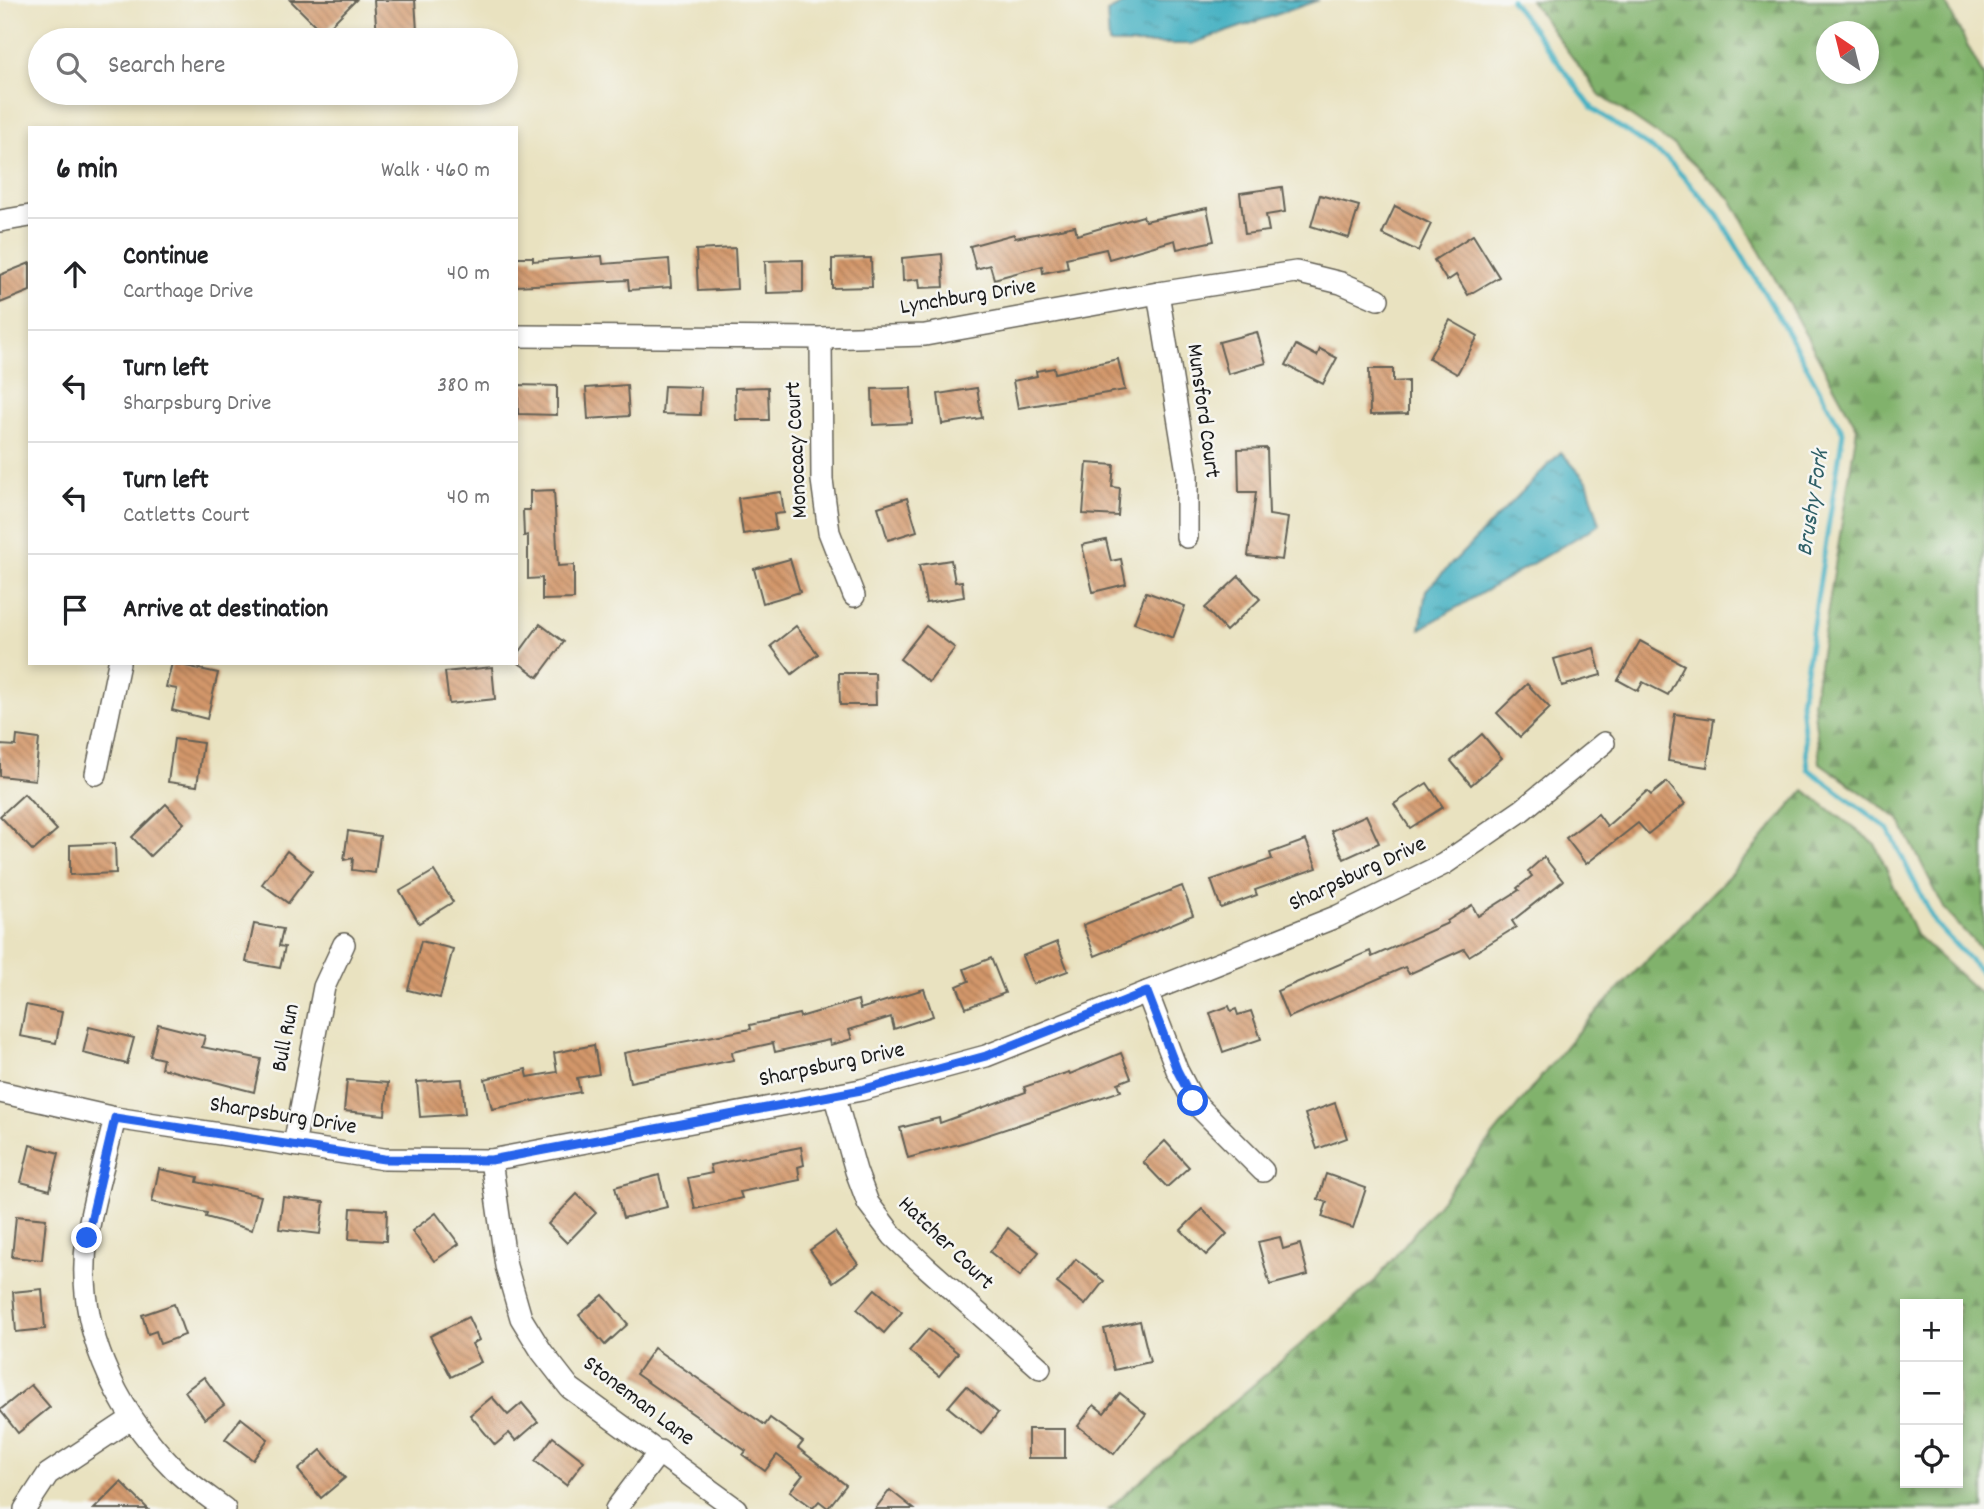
<!DOCTYPE html>
<html lang="en">
<head>
<meta charset="utf-8">
<style>
  body { margin:0; font-family:Dekko,sans-serif; background:#f2f2f2; color:#202124 }
  .controls { position:absolute; right:21px; bottom:21px; display:grid; overflow:hidden; border-radius:0px; box-shadow:0 4px 10px #0003 }
  .controls button { width:63px; height:63px; display:grid; place-items:center; padding:0; border:0; border-bottom:2px solid #e0e0e0; background:#fff; color:#202124; font:35px sans-serif }
  .compass { position:absolute; left:1816px; top:21px; width:63px; height:63px; border-radius:50%; background:#fff; box-shadow:0 4px 10px #0003; rotate:325deg }
  .stop { position:absolute; width:21px; height:21px; margin:-16px; border:5px solid #2563eb; border-radius:50%; background:#fff }
  .stop.end { background:#2563eb; border-color:#fff; box-shadow:0 2px 7px #0008 }
  .list { margin:0; padding:0; list-style:none }
  h2 { display:flex; justify-content:space-between; align-items:center; height:91px; margin:0; padding:0 28px; font-size:30px }
  h2 small { font-size:23px; font-weight:400; color:#757577 }
  .list li { display:grid; grid-template-columns:46px 1fr auto; gap:21px; align-items:center; box-sizing:border-box; height:112px; padding:0 28px; border-top:2px solid #e0e0e0 }
  .list b { display:block; font-size:26px; white-space:nowrap }
  .list p { margin:0; font-size:23px; white-space:nowrap; color:#757577 }
  .list em { font-size:23px; font-style:normal; color:#757577 }
  .icon { flex:none; width:38px; height:38px; fill:none; stroke:currentColor; stroke-width:2; stroke-linecap:round; stroke-linejoin:round }
  .map { position:relative; flex:none; width:1984px; height:1509px; overflow:hidden }
  .search { position:absolute; background:#fff; box-shadow:0 4px 10px #0003; left:28px; top:28px; width:490px; height:77px; display:flex; align-items:center; gap:18px; box-sizing:border-box; padding:0 24px; border-radius:38px; color:#757577; font-size:26px }
  .panel { position:absolute; background:#fff; box-shadow:0 4px 10px #0003; left:28px; top:126px; width:490px; height:539px; border-radius:0px }
  .map>svg:first-child { display:block }
  .forest { fill:url(#forest-firs); stroke:#4e6744; stroke-width:2; fill-rule:evenodd }
  .water { fill:url(#water-ripples); stroke:#30666f; stroke-width:2 }
  .lines { fill:none; stroke-linecap:round; stroke-linejoin:round }
  .stream { stroke:#45b1c2; stroke-width:5 }
  .building { fill:url(#building-back-hatch) }
  .minor-casing { stroke:#646155; stroke-width:24 }
  .minor { stroke:#fff; stroke-width:21 }
  .route { stroke:#2563eb; stroke-width:9 }
  .labels { text-anchor:middle; dominant-baseline:central; stroke-width:5; stroke-linejoin:round; paint-order:stroke }
  .street-label { font-size:23px; fill:#1c1c1c; stroke:#f6f6f2 }
  .water-label { font-size:24px; font-style:italic; fill:#2e5f67; stroke:#f6f6f2 }
</style>
</head>
<body>
<div class="map">
<svg width="1984" height="1509" viewBox="0 0 1984 1509">
  <defs>
    <pattern id="forest-firs" width="22" height="20" patternUnits="userSpaceOnUse" patternTransform="scale(1.75)"><rect width="22" height="20" fill="#81b26c"/><path d="M5 1l3.5 6h-7zM16 11l3.5 6h-7z" fill="#699058"/></pattern>
    <pattern id="water-ripples" width="26" height="14" patternUnits="userSpaceOnUse" patternTransform="scale(1.75)"><rect width="26" height="14" fill="#45b1c2"/><path d="M2 4q2-2 4 0t4 0M15 11q2-2 4 0t4 0" fill="none" stroke="#398f9d"/></pattern>
    <pattern id="building-back-hatch" width="6" height="6" patternUnits="userSpaceOnUse" patternTransform="scale(1.75)"><rect width="6" height="6" fill="#d3976a"/><path d="M-1 5l2 2M0 0l6 6M5-1l2 2" fill="none" stroke="#aa7a56"/></pattern>
  </defs>
  <rect width="100%" height="100%" fill="#f6f6f2"/>
  <filter id="ink" filterUnits="userSpaceOnUse"><feTurbulence type="fractalNoise" baseFrequency=".0143" numOctaves="2"/><feDisplacementMap in="SourceGraphic" scale="14" xChannelSelector="R" yChannelSelector="G"/><feConvolveMatrix kernelMatrix="1 2 1 2 8 2 1 2 1" color-interpolation-filters="sRGB"/></filter>
  <filter id="wash" filterUnits="userSpaceOnUse"><feTurbulence type="fractalNoise" baseFrequency=".00686" numOctaves="4" result="noise"/><feDisplacementMap in="SourceGraphic" scale="28" xChannelSelector="R" yChannelSelector="G"/><feGaussianBlur stdDeviation="1.57" result="paint"/><feColorMatrix in="noise" values="0 0 0 0 0 0 0 0 0 0 0 0 0 0 0 0 0 1.4 0 .05"/><feComposite in="paint" operator="in"/></filter>
  <g filter="url(#wash)">
    <rect width="100%" height="100%" fill="#e9e2c0"/>
    <!-- forest -->
    <g class="forest">
      <path d="M1530,0h414l40,77v876l-39,-43 -46,-91 -79,-56 -7,-60 44,-275 -126,-229 -58,-54 -73,-50zM1826,32h42v42h-42z"/>
      <path d="M1804,790l71,54 41,91 68,62v512h-876l267,-228 205,-252 165,-170zM1905,1304h53v179h-53z"/>
    </g>
    <!-- water -->
    <g class="water">
      <polygon points="1130,0 1319,0 1191,44 1109,44 1107,12"/>
      <polygon points="1561,452 1587,481 1600,524 1420,629 1426,590"/>
    </g>
    <g class="lines">
      <!-- stream -->
      <polyline class="stream" points="1511,0 1593,109 1667,159 1718,215 1784,326 1843,432 1801,702 1808,769 1888,829 1935,923 1984,975"/>
    </g>
    <g id="blocks">
      <!-- building -->
      <g class="building">
        <polygon points="290,0 356,0 323,33"/>
        <polygon points="374,0 415,0 417,31 377,35"/>
        <polygon points="1282,187 1285,212 1266,215 1269,231 1245,234 1240,193"/>
        <polygon points="1320,195 1359,206 1349,238 1311,226"/>
        <polygon points="1395,206 1431,224 1418,251 1382,234"/>
        <polygon points="1207,208 1214,241 1177,249 1175,240 1109,259 1106,249 1066,258 1068,268 1043,273 1042,266 994,279 990,265 976,269 970,246 1014,234 1015,238 1075,226 1077,235 1143,216 1145,221"/>
        <polygon points="1473,235 1499,277 1468,295 1456,275 1447,281 1434,260"/>
        <polygon points="735,248 737,289 698,291 696,250"/>
        <polygon points="942,254 944,287 920,288 919,279 903,281 902,258"/>
        <polygon points="602,256 603,264 669,259 671,287 629,290 628,280 516,286 516,257 533,257 533,261"/>
        <polygon points="871,258 872,287 832,288 832,259"/>
        <polygon points="803,260 803,292 766,293 765,261"/>
        <polygon points="30,263 30,291 0,303 0,275"/>
        <polygon points="1450,320 1478,336 1457,374 1429,358"/>
        <polygon points="1257,332 1266,363 1228,374 1219,342"/>
        <polygon points="1296,345 1317,356 1320,349 1337,358 1323,384 1286,365"/>
        <polygon points="1118,359 1125,390 1018,408 1013,381 1037,376 1036,371 1054,368 1055,373"/>
        <polygon points="1369,369 1393,369 1393,382 1408,381 1408,414 1370,415"/>
        <polygon points="518,385 557,386 557,415 518,414"/>
        <polygon points="627,385 629,416 588,419 586,388"/>
        <polygon points="664,386 701,387 700,415 662,414"/>
        <polygon points="768,387 769,420 736,420 735,388"/>
        <polygon points="911,388 912,423 873,425 872,389"/>
        <polygon points="977,388 982,418 942,424 938,394"/>
        <polygon points="1267,448 1269,515 1288,518 1282,560 1248,556 1256,492 1239,492 1238,449"/>
        <polygon points="1087,463 1114,465 1112,487 1120,488 1118,516 1083,514"/>
        <polygon points="554,490 558,566 574,565 574,599 542,600 542,578 528,579 528,535 524,536 523,510 530,510 530,491"/>
        <polygon points="781,492 784,513 774,514 776,529 743,534 738,498"/>
        <polygon points="907,498 917,531 888,540 878,507"/>
        <polygon points="1106,540 1111,561 1121,559 1126,584 1093,592 1082,545"/>
        <polygon points="790,559 800,592 763,603 754,569"/>
        <polygon points="951,560 955,582 962,581 964,597 926,603 919,565"/>
        <polygon points="1239,576 1260,599 1226,631 1205,608"/>
        <polygon points="1146,592 1185,606 1173,638 1134,623"/>
        <polygon points="540,624 564,642 538,677 516,661 516,657"/>
        <polygon points="796,626 818,654 792,674 771,646"/>
        <polygon points="926,626 955,648 929,682 900,659"/>
        <polygon points="1640,641 1684,665 1668,695 1643,682 1638,691 1618,680"/>
        <polygon points="1594,648 1601,675 1562,686 1554,659"/>
        <polygon points="172,663 218,673 207,719 172,710 177,689 166,687"/>
        <polygon points="492,667 495,699 449,704 445,672"/>
        <polygon points="839,673 875,673 876,705 840,705"/>
        <polygon points="1527,684 1550,708 1520,737 1497,713"/>
        <polygon points="1675,714 1714,719 1707,767 1668,761"/>
        <polygon points="1482,734 1502,758 1471,785 1451,761"/>
        <polygon points="17,736 39,739 35,780 0,776 0,745 16,746"/>
        <polygon points="174,739 203,743 197,786 168,782"/>
        <polygon points="1667,782 1685,804 1648,834 1638,823 1586,864 1566,838 1598,814 1607,826 1647,791 1651,795"/>
        <polygon points="1427,783 1443,807 1410,828 1394,804"/>
        <polygon points="24,794 57,830 33,851 0,816"/>
        <polygon points="166,804 184,823 150,856 132,837"/>
        <polygon points="1366,815 1379,843 1344,859 1331,831"/>
        <polygon points="348,831 380,836 375,873 352,870 353,858 344,860"/>
        <polygon points="1306,840 1317,868 1255,890 1257,895 1221,908 1211,880 1272,859 1270,853"/>
        <polygon points="115,843 116,873 70,875 70,845"/>
        <polygon points="287,851 312,871 288,903 262,884"/>
        <polygon points="1544,857 1563,881 1512,921 1516,927 1469,956 1464,949 1409,974 1405,967 1288,1018 1277,991 1370,951 1372,957 1448,923 1447,921 1472,905 1478,916 1519,890 1517,888 1532,876 1528,871"/>
        <polygon points="434,871 453,902 419,923 400,891"/>
        <polygon points="1182,886 1193,915 1095,956 1083,925"/>
        <polygon points="254,924 283,929 279,946 285,947 280,968 246,962"/>
        <polygon points="421,941 453,949 440,998 408,990"/>
        <polygon points="1057,942 1068,971 1033,984 1022,956"/>
        <polygon points="991,958 1005,993 966,1008 957,986 969,981 964,969"/>
        <polygon points="924,989 933,1016 894,1029 891,1017 849,1030 852,1039 830,1045 829,1040 775,1052 773,1043 732,1052 733,1060 630,1082 624,1053 751,1029 750,1025 799,1014 800,1017 858,1000 860,1009"/>
        <polygon points="26,1005 62,1012 56,1043 20,1036"/>
        <polygon points="1229,1006 1231,1011 1236,1009 1238,1015 1251,1011 1261,1039 1223,1052 1210,1013"/>
        <polygon points="158,1024 205,1036 202,1047 261,1059 254,1092 161,1068 163,1059 150,1056"/>
        <polygon points="89,1027 134,1038 127,1064 83,1053"/>
        <polygon points="594,1045 599,1074 577,1078 580,1092 492,1109 485,1079 526,1069 528,1077 557,1072 554,1053"/>
        <polygon points="1121,1053 1131,1078 1118,1083 1121,1091 969,1141 908,1158 900,1128 939,1118 940,1123 1026,1092 1024,1087 1069,1072 1070,1074"/>
        <polygon points="462,1079 465,1114 420,1117 417,1082"/>
        <polygon points="347,1080 388,1083 385,1115 344,1111"/>
        <polygon points="1335,1103 1347,1138 1317,1149 1305,1114"/>
        <polygon points="1165,1141 1189,1167 1167,1187 1143,1162"/>
        <polygon points="30,1145 59,1153 50,1190 21,1182"/>
        <polygon points="801,1147 804,1165 798,1167 800,1180 740,1192 742,1198 695,1209 688,1178 712,1173 710,1165"/>
        <polygon points="159,1169 198,1177 197,1182 261,1196 252,1230 206,1217 207,1213 152,1202"/>
        <polygon points="1326,1174 1366,1188 1353,1228 1322,1217 1327,1202 1318,1199"/>
        <polygon points="659,1175 667,1207 623,1218 615,1187"/>
        <polygon points="577,1194 596,1213 567,1243 548,1224"/>
        <polygon points="283,1197 324,1202 320,1234 279,1229"/>
        <polygon points="351,1208 387,1210 386,1241 349,1239"/>
        <polygon points="1202,1209 1227,1234 1206,1255 1181,1230"/>
        <polygon points="436,1213 459,1244 434,1261 412,1231"/>
        <polygon points="16,1216 46,1219 42,1260 12,1257"/>
        <polygon points="1008,1228 1039,1252 1020,1276 990,1252"/>
        <polygon points="835,1232 858,1264 833,1282 810,1250"/>
        <polygon points="1280,1237 1283,1249 1300,1244 1308,1275 1270,1285 1258,1242"/>
        <polygon points="1076,1259 1104,1281 1085,1305 1057,1283"/>
        <polygon points="42,1289 45,1329 16,1332 13,1292"/>
        <polygon points="875,1289 902,1312 884,1333 857,1309"/>
        <polygon points="603,1295 628,1324 605,1345 579,1315"/>
        <polygon points="174,1304 185,1335 160,1344 156,1331 148,1334 142,1315"/>
        <polygon points="468,1317 479,1340 472,1344 481,1362 451,1377 430,1336"/>
        <polygon points="1140,1321 1150,1362 1114,1370 1104,1329"/>
        <polygon points="928,1329 958,1353 939,1376 909,1351"/>
        <polygon points="654,1348 765,1425 770,1418 803,1442 798,1448 846,1485 828,1508 819,1501 813,1508 790,1491 803,1475 777,1455 765,1471 743,1455 746,1451 636,1374"/>
        <polygon points="204,1377 224,1405 205,1419 185,1391"/>
        <polygon points="31,1385 50,1407 18,1433 0,1410"/>
        <polygon points="966,1386 998,1413 981,1434 948,1407"/>
        <polygon points="1120,1393 1146,1414 1114,1454 1078,1426 1094,1405 1104,1413"/>
        <polygon points="492,1397 508,1415 522,1403 538,1422 516,1441 509,1433 495,1445 470,1415"/>
        <polygon points="241,1418 268,1439 253,1460 225,1439"/>
        <rect x="1028" y="1429" width="37" height="29"/>
        <polygon points="553,1437 584,1461 566,1485 535,1461"/>
        <polygon points="321,1450 345,1478 321,1498 298,1470"/>
        <polygon points="121,1482 148,1509 94,1509"/>
        <polygon points="890,1490 914,1509 875,1509"/>
      </g>
    </g>
  </g>
  <g filter="url(#ink)">
    <use href="#blocks" fill-opacity="0" stroke="#646155" stroke-width="2"/>
    <g class="lines">
      <!-- minor casing -->
      <g class="minor-casing">
        <g id="minor">
          <polyline points="0,221 30,216"/>
          <polyline points="1158,293 1187,472 1187,537"/>
          <polyline points="516,336 821,338 925,335 1158,293 1296,272 1341,283 1378,299"/>
          <polyline points="821,338 822,480 829,532 854,596"/>
          <polyline points="96,774 119,663"/>
          <polyline points="1147,992 1177,1070 1193,1101 1263,1171"/>
          <polyline points="0,1092 115,1118 384,1159 491,1160 861,1090 986,1056 1338,916 1444,864 1521,811 1604,743"/>
          <polyline points="834,1094 856,1171 868,1203 893,1236 925,1266 1040,1368"/>
          <path d="M115,1118c-9,39 -22,80 -28,120 -12,87 27,170 87,231 15,15 34,27 51,40"/>
          <polyline points="294,1145 324,987 344,944"/>
          <polyline points="491,1160 506,1266 521,1318 542,1352 570,1388 736,1509"/>
          <polyline points="25,1509 48,1474 131,1419"/>
          <polyline points="616,1509 660,1451"/>
        </g>
      </g>
      <!-- minor -->
      <use href="#minor" class="minor"/>
    </g>
  </g>
  <g class="lines" filter="url(#ink)">
    <!-- route -->
    <polyline class="route" points="87,1238 115,1118 384,1159 491,1160 861,1090 986,1056 1147,992 1177,1070 1193,1101"/>
  </g>
  <g class="labels">
    <!-- street labels -->
    <g class="street-label">
      <text transform="translate(968 298) rotate(-9)">Lynchburg Drive</text>
      <text transform="translate(1202 411) rotate(82)">Munsford Court</text>
      <text transform="translate(798 450) rotate(-93)">Monocacy Court</text>
      <text transform="translate(1358 875) rotate(-25)">Sharpsburg Drive</text>
      <text transform="translate(287 1038) rotate(-79)">Bull Run</text>
      <text transform="translate(832 1066) rotate(-12)">Sharpsburg Drive</text>
      <text transform="translate(283 1117) rotate(9)">Sharpsburg Drive</text>
      <text transform="translate(945 1244) rotate(44)">Hatcher Court</text>
      <text transform="translate(638 1402) rotate(37)">Stoneman Lane</text>
    </g>
    <!-- water labels -->
    <g class="water-label">
      <text transform="translate(1814 503) rotate(-81)">Brushy Fork</text>
    </g>
  </g>
</svg>
<div class="controls">
<button>+</button>
<button>−</button>
<button><svg class="icon" aria-label="locate" viewBox="0 0 24 24"><circle cx="12" cy="12" r="6"/><path d="M12 2v4M12 18v4M2 12h4M18 12h4"/></svg></button>
</div>
<svg class="compass" viewBox="-18 -18 36 36"><path d="M0-13l5 13h-10z" fill="#e53935"/><path d="M0 13l5-13h-10z" fill="#757577"/></svg>
<div class="stop" style="left:1193px;top:1101px"></div>
<div class="stop end" style="left:87px;top:1238px"></div>
<div class="search"><svg class="icon" aria-label="search" viewBox="0 0 24 24"><circle cx="10" cy="10" r="6"/><path d="M15 15l6 6"/></svg>Search here</div>
<section class="panel">
<h2>6 min<small>Walk · 460 m</small></h2>
<ul class="list">
<li><svg class="icon" aria-label="ahead" viewBox="0 0 24 24"><path d="M12 20V5M6 11l6-6 6 6"/></svg><div><b>Continue</b><p>Carthage Drive</p></div><em>40 m</em></li>
<li><svg class="icon" aria-label="left" viewBox="0 0 24 24"><path d="M17 20v-9H6M10 6l-5 5 5 5"/></svg><div><b>Turn left</b><p>Sharpsburg Drive</p></div><em>380 m</em></li>
<li><svg class="icon" aria-label="left" viewBox="0 0 24 24"><path d="M17 20v-9H6M10 6l-5 5 5 5"/></svg><div><b>Turn left</b><p>Catletts Court</p></div><em>40 m</em></li>
<li><svg class="icon" aria-label="arrive" viewBox="0 0 24 24"><path d="M6 21V4h12l-3 4 3 4H6"/></svg><div><b>Arrive at destination</b></div></li>
</ul>
</section>
</div>
</body>
</html>
